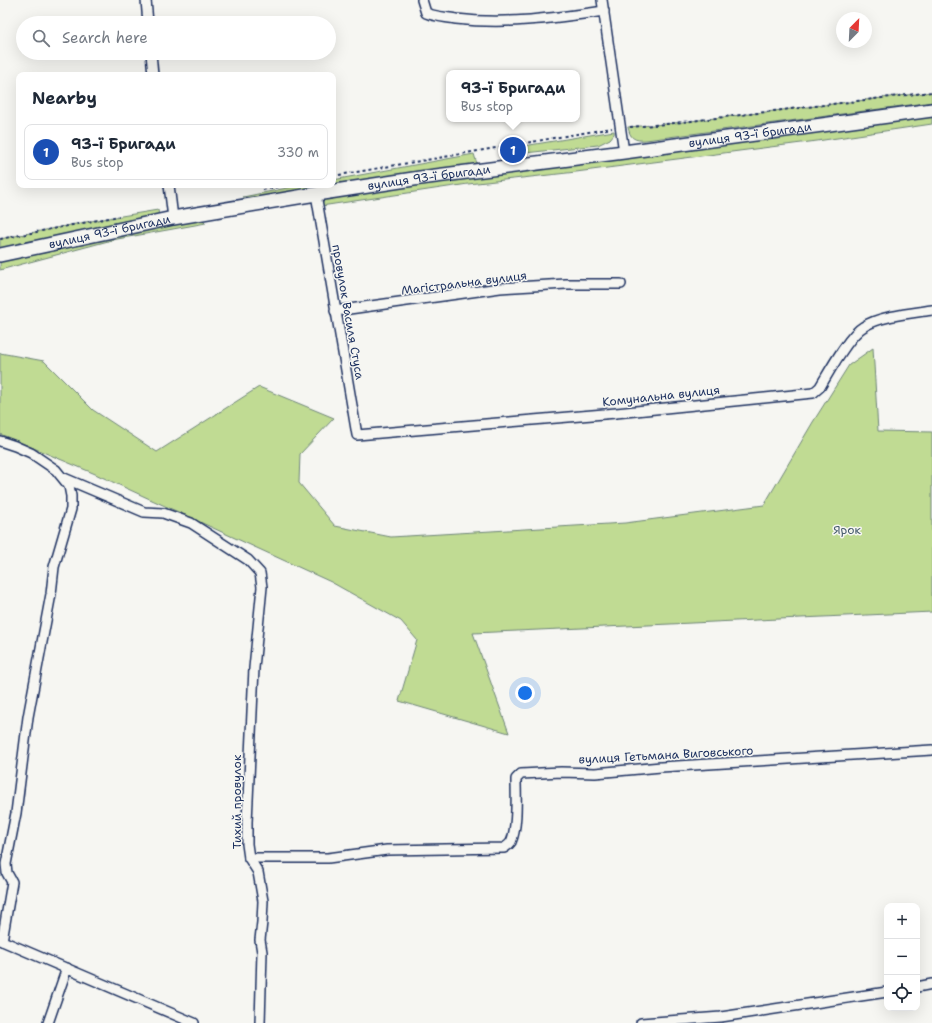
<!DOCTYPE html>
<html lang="en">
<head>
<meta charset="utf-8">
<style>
  body { margin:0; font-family:"Shantell Sans",sans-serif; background:#f6f6f7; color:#1f2937 }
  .controls { position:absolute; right:12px; bottom:12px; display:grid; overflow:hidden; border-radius:8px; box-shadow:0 4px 16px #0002 }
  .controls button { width:36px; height:36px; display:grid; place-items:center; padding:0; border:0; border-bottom:1px solid #e0e1e3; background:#fff; color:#1f2937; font:20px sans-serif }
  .compass { position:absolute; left:836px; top:12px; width:36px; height:36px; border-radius:50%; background:#fff; box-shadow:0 4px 16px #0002; rotate:24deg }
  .you { position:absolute; left:525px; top:693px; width:14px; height:14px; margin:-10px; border:3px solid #fff; border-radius:50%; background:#1a73e8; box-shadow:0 0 0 6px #1a73e833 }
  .badge { display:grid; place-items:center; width:26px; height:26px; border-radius:50%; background:#1a73e8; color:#fff; font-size:13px; font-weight:700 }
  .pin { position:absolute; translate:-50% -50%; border:2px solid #fff; box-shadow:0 1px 4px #0006 }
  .popup { position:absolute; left:446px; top:70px; width:134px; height:52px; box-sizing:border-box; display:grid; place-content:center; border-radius:8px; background:#fff; filter:drop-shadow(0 1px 3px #0005); font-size:13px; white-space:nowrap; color:#747a83 }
  .popup b { font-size:15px; color:#1f2937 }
  .popup::after { content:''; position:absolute; left:50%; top:100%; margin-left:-8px; border:8px solid transparent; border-top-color:#fff }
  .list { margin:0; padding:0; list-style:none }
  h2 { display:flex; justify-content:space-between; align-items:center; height:52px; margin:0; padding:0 16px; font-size:17px }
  h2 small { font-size:13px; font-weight:400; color:#747a83 }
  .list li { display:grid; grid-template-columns:26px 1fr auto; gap:12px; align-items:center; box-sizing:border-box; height:56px; margin:0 8px 8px; padding:0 8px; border:1px solid #e0e1e3; border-radius:8px }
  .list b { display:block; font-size:15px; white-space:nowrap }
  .list p { margin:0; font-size:13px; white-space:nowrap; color:#747a83 }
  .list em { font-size:13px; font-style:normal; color:#747a83 }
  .icon { flex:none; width:22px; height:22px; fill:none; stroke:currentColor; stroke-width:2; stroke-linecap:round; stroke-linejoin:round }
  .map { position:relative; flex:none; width:932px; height:1023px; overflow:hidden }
  .search { position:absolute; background:#fff; box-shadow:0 4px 16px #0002; left:16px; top:16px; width:320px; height:44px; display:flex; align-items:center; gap:10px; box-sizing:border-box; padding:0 14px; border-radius:22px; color:#747a83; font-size:15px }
  .panel { position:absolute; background:#fff; box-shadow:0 4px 16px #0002; left:16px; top:72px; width:320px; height:116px; border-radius:8px }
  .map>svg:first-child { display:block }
  .green { fill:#c0db93; stroke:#6e8578 }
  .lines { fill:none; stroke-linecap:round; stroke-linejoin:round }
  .street-casing { stroke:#1b2f5e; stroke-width:12 }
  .secondary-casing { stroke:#1b2f5e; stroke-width:16 }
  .path { stroke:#1b2f5e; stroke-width:2; stroke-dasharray:3 3; stroke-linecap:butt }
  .street { stroke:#f6f6f2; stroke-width:9 }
  .secondary { stroke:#f6f6f2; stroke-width:13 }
  .labels { text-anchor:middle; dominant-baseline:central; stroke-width:3; stroke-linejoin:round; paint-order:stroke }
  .street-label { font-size:12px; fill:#1b2f5e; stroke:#f6f6f2 }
  .park-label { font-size:12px; fill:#445a6b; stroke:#f6f6f2 }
</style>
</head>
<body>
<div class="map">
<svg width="932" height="1023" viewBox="0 0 932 1023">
  <rect width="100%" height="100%" fill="#f6f6f2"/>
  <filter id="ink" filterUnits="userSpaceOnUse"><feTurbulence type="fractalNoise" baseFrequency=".025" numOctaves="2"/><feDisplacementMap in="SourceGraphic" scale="8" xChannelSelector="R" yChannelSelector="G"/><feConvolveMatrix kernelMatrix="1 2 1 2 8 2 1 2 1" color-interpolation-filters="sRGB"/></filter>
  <g filter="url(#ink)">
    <!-- green -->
    <g class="green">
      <path d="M932,92v10l-286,38c-12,1 -16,-2 -18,-13l38,-3z"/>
      <polygon points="932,114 932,124 817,141 576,172 468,184 321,206 321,197"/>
      <polygon points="614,131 614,134 610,139 598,145 525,153 524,146"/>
      <polygon points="474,154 477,164 324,188 324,185 333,185 333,180"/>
      <polygon points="302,185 314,185 315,189 263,197 243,197"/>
      <polygon points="158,210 159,216 0,249 0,239 91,221"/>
      <polygon points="203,220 206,223 112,240 0,270 0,261 59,250 84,242 121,235 132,234 161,227 175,225 184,221"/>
      <polygon points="873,348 878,431 932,432 932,612 473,633 509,733 399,701 417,640 401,621 331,582 93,473 0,434 0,353 44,361 93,410 157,452 259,387 334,418 300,454 299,483 335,526 391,537 625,523 764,505 813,422 849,365"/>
    </g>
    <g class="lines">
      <!-- street casing -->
      <g class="street-casing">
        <g id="street">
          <polyline points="146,0 148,23"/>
          <path d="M422,0l4,13c10,4 20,4 30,6 50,6 99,-1 148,-8"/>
          <polyline points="602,0 624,152"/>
          <polyline points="151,53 153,75"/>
          <polyline points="169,185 173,218"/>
          <path d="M316,194l41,241 259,-22 197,-20 7,-6c9,-15 29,-52 43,-60 16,-11 49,-14 69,-17"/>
          <polyline points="335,311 500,288 566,284 621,284"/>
          <polyline points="0,441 15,446 31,453 56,470 69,486 71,496 71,509 54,567 51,594 28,717 16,813 6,864 7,873 12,882 2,941"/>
          <polyline points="64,478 144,512 163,513 191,523 248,560 260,573 262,587 254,668 247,822 247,844 249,858 258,872 263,901 262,922 260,940 262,952 260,1023"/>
          <path d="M249,858h79l59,-8 117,-2c3,-2 5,-3 7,-6 7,-15 5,-47 5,-63l5,-5 40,-2 34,1 66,-6 271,-17"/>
          <polyline points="0,940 194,1023"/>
          <polyline points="917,987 932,984"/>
          <polyline points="48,1023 67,968"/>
          <polyline points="641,1023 721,1017 887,992"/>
        </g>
      </g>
      <!-- secondary casing -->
      <g class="secondary-casing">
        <g id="secondary">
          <path id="s1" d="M0,255l173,-37 143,-24 104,-16 204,-26 308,-42"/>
        </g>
      </g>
      <!-- path -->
      <g class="path">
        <polyline points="630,127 666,124 932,92"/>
        <polyline points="333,176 612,128"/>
        <polyline points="263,190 286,185"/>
        <polyline points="0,239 119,216"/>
      </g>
      <!-- street -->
      <use href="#street" class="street"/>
      <!-- secondary -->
      <use href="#secondary" class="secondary"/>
    </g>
  </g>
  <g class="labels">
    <!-- street labels -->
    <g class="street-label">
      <text stroke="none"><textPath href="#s1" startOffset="760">вулиця 93-ї бригади</textPath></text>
      <text stroke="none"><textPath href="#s1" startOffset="436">вулиця 93-ї бригади</textPath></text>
      <text stroke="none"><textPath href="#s1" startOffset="112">вулиця 93-ї бригади</textPath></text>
      <text transform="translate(464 283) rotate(-7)">Магістральна вулиця</text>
      <text transform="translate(348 312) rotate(80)">провулок Василя Стуса</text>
      <text transform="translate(661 396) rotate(-6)">Комунальна вулиця</text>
      <text transform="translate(666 755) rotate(-3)">вулиця Гетьмана Виговського</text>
      <text transform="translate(237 802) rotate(-90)">Тихий провулок</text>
    </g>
    <!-- park labels -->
    <g class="park-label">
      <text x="847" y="530">Ярок</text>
    </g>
  </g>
</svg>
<div class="controls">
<button>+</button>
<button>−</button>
<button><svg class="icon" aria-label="locate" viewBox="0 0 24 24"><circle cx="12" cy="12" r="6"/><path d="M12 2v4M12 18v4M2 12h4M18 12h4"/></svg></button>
</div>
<svg class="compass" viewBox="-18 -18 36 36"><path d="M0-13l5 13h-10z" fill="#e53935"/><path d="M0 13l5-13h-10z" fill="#747a83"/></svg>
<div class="you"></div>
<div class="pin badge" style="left:513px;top:150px;background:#1a4fb4">1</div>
<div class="popup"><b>93-ї Бригади</b>Bus stop</div>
<div class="search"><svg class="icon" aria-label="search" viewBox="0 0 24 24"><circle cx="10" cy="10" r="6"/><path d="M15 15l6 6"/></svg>Search here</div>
<section class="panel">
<h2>Nearby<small></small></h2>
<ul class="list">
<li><span class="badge" style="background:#1a4fb4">1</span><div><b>93-ї Бригади</b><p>Bus stop</p></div><em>330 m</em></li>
</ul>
</section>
</div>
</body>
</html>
